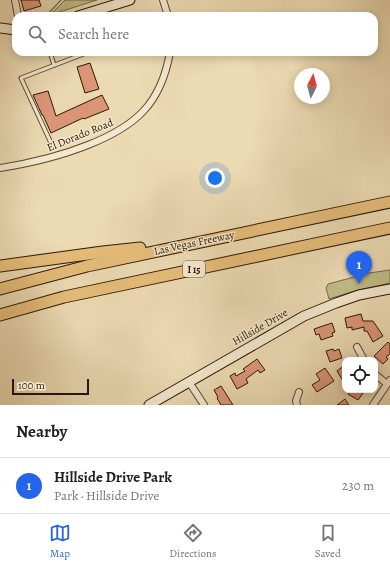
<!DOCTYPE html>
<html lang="en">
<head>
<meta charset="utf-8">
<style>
  body { margin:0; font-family:Alegreya,serif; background:#f2f2f2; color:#202124 }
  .controls { position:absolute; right:12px; bottom:12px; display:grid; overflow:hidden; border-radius:8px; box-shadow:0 2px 10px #0003 }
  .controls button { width:36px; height:36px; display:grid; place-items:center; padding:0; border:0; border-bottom:1px solid #e0e0e0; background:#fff; color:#202124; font:20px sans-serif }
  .compass { position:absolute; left:294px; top:68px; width:36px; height:36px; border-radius:50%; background:#fff; box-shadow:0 2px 10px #0003; rotate:6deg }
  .scale { position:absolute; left:12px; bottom:10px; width:77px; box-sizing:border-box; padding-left:4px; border:2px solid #2b1803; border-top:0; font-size:11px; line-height:14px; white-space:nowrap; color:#2b1803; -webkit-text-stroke:3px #f3e7ce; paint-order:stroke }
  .you { position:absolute; left:215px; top:178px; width:14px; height:14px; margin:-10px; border:3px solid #fff; border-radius:50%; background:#1a73e8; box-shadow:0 0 0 6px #1a73e833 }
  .badge { display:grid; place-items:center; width:26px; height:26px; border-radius:50%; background:#2563eb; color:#fff; font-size:13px; font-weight:700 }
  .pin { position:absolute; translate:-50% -33px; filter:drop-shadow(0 1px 2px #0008) }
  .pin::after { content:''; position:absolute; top:21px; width:14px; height:12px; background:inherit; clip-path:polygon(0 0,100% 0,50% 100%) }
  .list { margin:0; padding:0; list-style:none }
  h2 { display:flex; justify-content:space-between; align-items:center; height:52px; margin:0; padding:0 16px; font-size:17px }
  h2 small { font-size:13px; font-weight:400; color:#757577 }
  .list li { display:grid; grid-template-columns:26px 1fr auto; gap:12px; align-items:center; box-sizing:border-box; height:56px; padding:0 16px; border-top:1px solid #e0e0e0 }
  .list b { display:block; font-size:15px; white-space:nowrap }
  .list p { margin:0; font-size:13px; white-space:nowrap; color:#757577 }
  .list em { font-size:13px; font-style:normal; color:#757577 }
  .icon { flex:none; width:22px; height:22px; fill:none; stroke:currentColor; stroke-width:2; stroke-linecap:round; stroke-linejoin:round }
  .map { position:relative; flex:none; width:390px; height:405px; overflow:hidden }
  .search { position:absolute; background:#fff; box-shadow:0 2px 10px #0003; left:12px; right:12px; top:12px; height:44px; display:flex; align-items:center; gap:10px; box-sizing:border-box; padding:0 14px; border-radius:12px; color:#757577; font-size:15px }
  .sheet { height:108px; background:#fff }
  nav { display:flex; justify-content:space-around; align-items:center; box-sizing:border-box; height:56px; border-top:1px solid #e0e0e0; background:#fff; font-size:11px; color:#757577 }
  nav a { display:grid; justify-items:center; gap:2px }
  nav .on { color:#2563eb }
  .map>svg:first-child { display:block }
  .green { fill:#bfbd87; stroke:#756a45 }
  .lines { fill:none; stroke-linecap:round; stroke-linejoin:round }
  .stream { stroke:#6d796b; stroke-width:1.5 }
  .building { fill:#db9677; stroke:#2b1803 }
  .lane-casing { stroke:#5b482f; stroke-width:5 }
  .street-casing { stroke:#5b482f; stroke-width:8 }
  .secondary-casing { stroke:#2b1803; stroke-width:11 }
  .highway-casing { stroke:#2b1803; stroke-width:13 }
  .lane { stroke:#f3e7ce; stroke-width:3 }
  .street { stroke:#f3e7ce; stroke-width:6 }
  .secondary { stroke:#f3e7ce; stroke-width:9 }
  .highway { stroke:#e6bd7a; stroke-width:11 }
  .labels { text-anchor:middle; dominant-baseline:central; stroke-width:3; stroke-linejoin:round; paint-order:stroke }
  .shield { fill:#f3e7ce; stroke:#675640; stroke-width:1 }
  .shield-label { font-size:10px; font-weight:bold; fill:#2b1803 }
  .street-label { font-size:11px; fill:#2b1803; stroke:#f3e7ce }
</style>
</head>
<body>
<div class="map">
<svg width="390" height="405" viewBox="0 0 390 405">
  <rect width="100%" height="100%" fill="#ecdab3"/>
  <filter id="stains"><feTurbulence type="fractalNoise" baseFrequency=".005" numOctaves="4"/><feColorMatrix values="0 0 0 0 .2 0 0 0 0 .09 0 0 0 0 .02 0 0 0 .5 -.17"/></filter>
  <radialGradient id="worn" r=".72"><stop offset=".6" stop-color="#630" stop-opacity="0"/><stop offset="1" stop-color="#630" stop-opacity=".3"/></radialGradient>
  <!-- green -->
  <g class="green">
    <polygon points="65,0 97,0 50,15"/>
    <polygon points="390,270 390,283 358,290 329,299 326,288 328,284 369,273"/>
  </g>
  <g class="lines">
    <!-- stream -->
    <polyline class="stream" points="46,16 61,0"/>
  </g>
  <!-- building -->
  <g class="building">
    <polygon points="21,0 39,0 41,6 24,11"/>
    <polygon points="90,63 99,89 85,93 77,67"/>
    <polygon points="48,91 56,116 102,95 109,109 84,119 83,118 51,133 43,115 42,115 33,95"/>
    <polygon points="361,314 363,321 373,321 383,336 373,342 367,331 364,331 364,327 352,330 352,327 347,328 345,318"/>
    <polygon points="332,323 335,332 332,333 333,336 321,340 319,334 316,335 314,329"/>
    <polygon points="388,342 390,344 390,354 386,357 388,359 383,364 374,356"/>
    <polygon points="333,349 334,351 339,349 342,358 330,362 326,351"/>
    <polygon points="257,359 265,370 260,373 258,370 246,379 248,383 237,389 230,376 235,373 236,376 245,371 243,369"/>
    <polygon points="345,365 345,384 337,371"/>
    <polygon points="325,368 334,381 317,392 312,385 320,380 316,374"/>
    <polygon points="221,386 233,405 221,405 217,398 218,397 214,390"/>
    <polygon points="350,390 365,390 358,400 348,394"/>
    <polygon points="345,399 349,405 337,405"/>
  </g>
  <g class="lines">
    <!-- lane casing -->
    <g class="lane-casing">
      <g id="lane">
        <polyline points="50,52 54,65"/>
        <polyline points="51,143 21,78 86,53"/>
      </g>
    </g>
    <!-- street casing -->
    <g class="street-casing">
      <g id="street">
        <polyline points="15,0 18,16"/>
        <polyline points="163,0 168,16"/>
        <path d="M0,168c32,-5 58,-11 88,-23 48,-19 73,-41 82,-93"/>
        <polyline points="357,347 364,360"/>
        <polyline points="375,374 387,384"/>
        <polyline points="189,382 204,405"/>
        <polyline points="297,405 296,401 299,392"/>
        <polyline points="373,405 390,380"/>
      </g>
    </g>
    <!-- secondary casing -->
    <g class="secondary-casing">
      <g id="secondary">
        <polyline points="78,16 130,0"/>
        <polyline points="0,28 16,30"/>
        <polyline points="149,405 304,316 336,303 359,295 390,289"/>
      </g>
    </g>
    <!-- highway casing -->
    <g class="highway-casing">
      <g id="highway">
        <polyline points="0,266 103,252 140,248"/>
        <polyline points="0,289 87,266 390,202"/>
        <polyline points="0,315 64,297 390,228"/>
      </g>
    </g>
    <!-- lane -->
    <use href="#lane" class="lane"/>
    <!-- street -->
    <use href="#street" class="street"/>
    <!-- secondary -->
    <use href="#secondary" class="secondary"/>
    <!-- highway -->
    <use href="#highway" class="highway"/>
  </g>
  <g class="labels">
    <!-- shield labels -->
    <rect class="shield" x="183" y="261" width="22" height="16" rx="3"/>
    <g class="shield-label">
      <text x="194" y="269">I 15</text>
    </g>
    <!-- street labels -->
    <g class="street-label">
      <text transform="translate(80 135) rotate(-22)">El Dorado Road</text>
      <text transform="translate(194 243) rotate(-12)">Las Vegas Freeway</text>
      <text transform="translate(260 327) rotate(-30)">Hillside Drive</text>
    </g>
  </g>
  <rect width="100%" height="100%" filter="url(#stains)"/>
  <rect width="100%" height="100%" fill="url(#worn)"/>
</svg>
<div class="controls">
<button><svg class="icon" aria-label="locate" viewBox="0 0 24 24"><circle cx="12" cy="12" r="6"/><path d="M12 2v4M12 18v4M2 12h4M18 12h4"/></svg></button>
</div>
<svg class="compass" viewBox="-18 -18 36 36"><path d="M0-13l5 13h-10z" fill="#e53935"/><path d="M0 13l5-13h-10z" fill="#757577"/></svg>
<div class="scale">100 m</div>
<div class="you"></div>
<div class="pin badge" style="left:359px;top:284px">1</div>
<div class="search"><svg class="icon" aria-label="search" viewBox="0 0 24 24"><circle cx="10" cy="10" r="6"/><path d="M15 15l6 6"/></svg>Search here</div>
</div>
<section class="sheet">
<h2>Nearby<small></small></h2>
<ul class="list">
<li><span class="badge">1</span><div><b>Hillside Drive Park</b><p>Park · Hillside Drive</p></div><em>230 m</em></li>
</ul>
</section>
<nav>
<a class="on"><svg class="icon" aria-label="map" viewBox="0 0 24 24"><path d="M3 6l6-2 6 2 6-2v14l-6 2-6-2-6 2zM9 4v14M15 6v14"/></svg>Map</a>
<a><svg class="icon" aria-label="directions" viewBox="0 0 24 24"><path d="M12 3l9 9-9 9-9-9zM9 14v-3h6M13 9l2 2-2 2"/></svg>Directions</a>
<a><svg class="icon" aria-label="saved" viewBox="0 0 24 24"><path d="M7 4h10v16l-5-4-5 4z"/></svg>Saved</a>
</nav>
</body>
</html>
